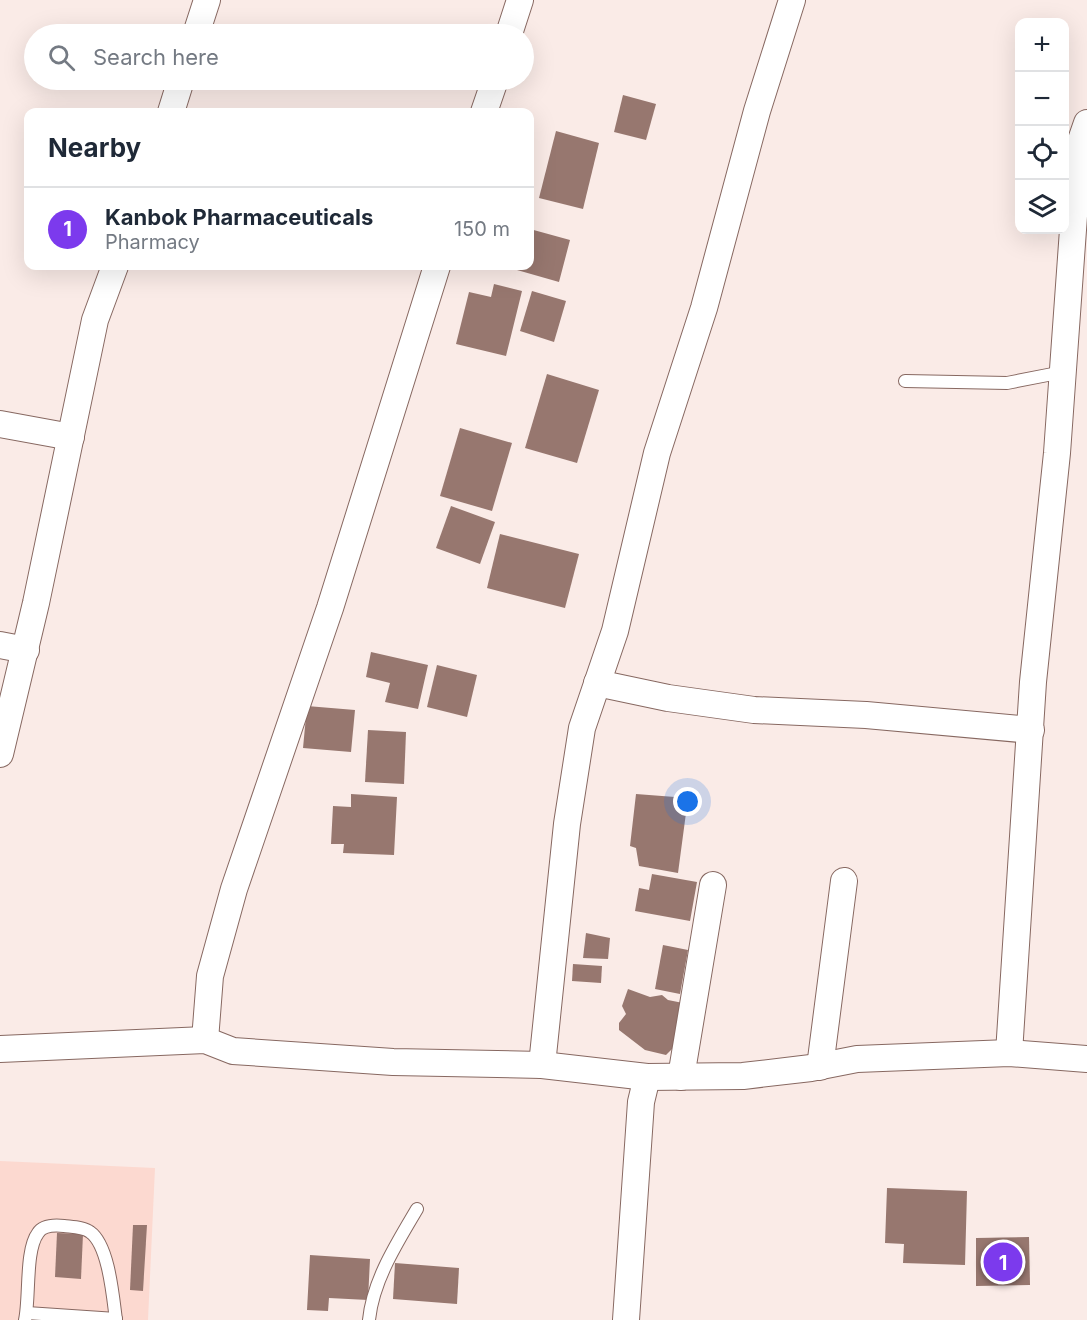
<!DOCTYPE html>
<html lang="en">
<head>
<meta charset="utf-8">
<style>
  body { margin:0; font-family:Inter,sans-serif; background:#f6f6f7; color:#1f2937 }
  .controls { position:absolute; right:18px; top:18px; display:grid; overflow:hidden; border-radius:12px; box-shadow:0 6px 24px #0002 }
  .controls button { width:54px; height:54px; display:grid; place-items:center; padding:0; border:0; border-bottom:2px solid #e0e1e3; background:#fff; color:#1f2937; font:30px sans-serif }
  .you { position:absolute; left:688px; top:802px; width:21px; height:21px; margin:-15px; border:4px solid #fff; border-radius:50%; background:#1a73e8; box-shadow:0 0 0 9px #1a73e833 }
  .badge { display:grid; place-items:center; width:39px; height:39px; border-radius:50%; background:#7c3aed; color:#fff; font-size:20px; font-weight:700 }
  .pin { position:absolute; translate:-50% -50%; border:3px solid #fff; box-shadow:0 2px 6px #0006 }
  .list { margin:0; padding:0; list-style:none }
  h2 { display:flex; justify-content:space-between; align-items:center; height:78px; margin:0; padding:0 24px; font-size:26px }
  h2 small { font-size:20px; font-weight:400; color:#747a83 }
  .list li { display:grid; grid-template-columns:39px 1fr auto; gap:18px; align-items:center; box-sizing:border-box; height:84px; padding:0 24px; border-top:2px solid #e0e1e3 }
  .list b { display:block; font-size:22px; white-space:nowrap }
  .list p { margin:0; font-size:20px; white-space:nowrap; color:#747a83 }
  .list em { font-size:20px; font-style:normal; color:#747a83 }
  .icon { flex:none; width:33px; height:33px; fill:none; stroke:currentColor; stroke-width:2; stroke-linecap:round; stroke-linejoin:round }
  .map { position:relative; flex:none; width:1087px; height:1320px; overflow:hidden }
  .search { position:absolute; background:#fff; box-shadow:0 6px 24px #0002; left:24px; top:24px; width:510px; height:66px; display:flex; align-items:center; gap:15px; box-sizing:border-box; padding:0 21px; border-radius:33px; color:#747a83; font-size:22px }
  .panel { position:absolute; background:#fff; box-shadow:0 6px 24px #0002; left:24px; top:108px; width:510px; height:162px; border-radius:12px }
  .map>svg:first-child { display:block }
  .built { fill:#fcd9d0 }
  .building { fill:#97776f }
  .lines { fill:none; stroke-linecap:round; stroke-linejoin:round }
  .service-casing { stroke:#876861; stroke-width:14 }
  .minor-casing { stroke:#876861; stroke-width:28 }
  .service { stroke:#fff; stroke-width:12 }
  .minor { stroke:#fff; stroke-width:26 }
</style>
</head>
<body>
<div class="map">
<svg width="1087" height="1320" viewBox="0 0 1087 1320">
  <rect width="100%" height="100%" fill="#faebe7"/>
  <!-- built -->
  <polygon class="built" points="0,1161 155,1168 148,1320 0,1320"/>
  <!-- building -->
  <g class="building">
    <polygon points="623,95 656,104 646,140 614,132"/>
    <polygon points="556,131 599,143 583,209 539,198"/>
    <polygon points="530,229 570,240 559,282 510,268 511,266 530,266"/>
    <polygon points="494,284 522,291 506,356 456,344 469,292 491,297"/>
    <polygon points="532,291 566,301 554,342 520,331"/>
    <polygon points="547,374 599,390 577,463 525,448"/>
    <polygon points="460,428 512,443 492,511 440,496"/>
    <polygon points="451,506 495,522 480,564 436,548"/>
    <polygon points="500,534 579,554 565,608 487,588"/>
    <polygon points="371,652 428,665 418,709 385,702 390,683 366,677"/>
    <polygon points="437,665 477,675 467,717 427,707"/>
    <polygon points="307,706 355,710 351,752 303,748"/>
    <polygon points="368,730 406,732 404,784 365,782"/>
    <polygon points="351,794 397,797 394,855 343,853 344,844 331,844 333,806 351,807"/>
    <polygon points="636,794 688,798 678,873 639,866 636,848 630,846"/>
    <polygon points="652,874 697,882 690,921 635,911 639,888 649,890"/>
    <polygon points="586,933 610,938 608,959 583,958"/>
    <polygon points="663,945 688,950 680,994 655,989"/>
    <polygon points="573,964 602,966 601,983 572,981"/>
    <polygon points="628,989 650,997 662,995 668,1000 683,1003 683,1038 666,1055 645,1050 619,1030 619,1023 626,1014 622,1006"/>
    <polygon points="887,1188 967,1191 965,1265 903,1263 904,1244 885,1243"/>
    <polygon points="133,1225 147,1225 143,1291 130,1290"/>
    <polygon points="57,1233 83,1234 81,1279 55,1277"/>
    <polygon points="1029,1237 1030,1285 976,1286 976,1238"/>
    <polygon points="310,1255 370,1259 368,1300 329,1298 328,1311 307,1310"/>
    <polygon points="395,1263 459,1268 457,1304 393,1299"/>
  </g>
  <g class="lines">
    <!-- service casing -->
    <g class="service-casing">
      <g id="service">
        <polyline points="905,381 1007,383 1063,372"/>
        <polyline points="27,1313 116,1319"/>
        <path d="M25,1320c5,-22 0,-70 13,-87 5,-8 17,-8 26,-7 8,1 20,1 26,6 19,13 23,66 26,88"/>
        <path d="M369,1320c4,-40 28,-77 48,-111"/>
      </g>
    </g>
    <!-- minor casing -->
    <g class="minor-casing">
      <g id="minor">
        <polyline points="196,34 207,0"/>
        <polyline points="509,34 520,0"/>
        <polyline points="171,112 181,80"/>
        <polyline points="484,112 495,80"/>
        <polyline points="0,424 71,437"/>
        <polyline points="0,645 26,650"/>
        <polyline points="597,683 668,698 754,710 866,715 1031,730"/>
        <polyline points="0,754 36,603 95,320 115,266"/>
        <polyline points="205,1040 210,976 234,889 330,608 437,266"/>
        <polyline points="0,1049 205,1040 233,1051 393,1062 542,1065 647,1077 743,1076 811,1068 857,1059 1009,1053 1087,1059"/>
        <polyline points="1009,1053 1033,682 1057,453 1079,146 1087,123"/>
        <polyline points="542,1065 567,824 582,728 615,631 657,453 704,308 757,111 792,0"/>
        <polyline points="820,1067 844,881"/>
        <polyline points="681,1077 713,885"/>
        <polyline points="626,1320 641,1102 647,1077"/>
      </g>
    </g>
    <!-- service -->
    <use href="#service" class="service"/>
    <!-- minor -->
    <use href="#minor" class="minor"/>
  </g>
</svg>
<div class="controls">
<button>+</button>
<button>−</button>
<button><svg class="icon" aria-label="locate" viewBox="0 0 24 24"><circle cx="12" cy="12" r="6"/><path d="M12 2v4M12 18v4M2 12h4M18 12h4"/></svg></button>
<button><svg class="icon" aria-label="layers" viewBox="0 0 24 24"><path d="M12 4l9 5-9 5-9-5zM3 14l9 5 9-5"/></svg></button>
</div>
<div class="you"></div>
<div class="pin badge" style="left:1003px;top:1262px">1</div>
<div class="search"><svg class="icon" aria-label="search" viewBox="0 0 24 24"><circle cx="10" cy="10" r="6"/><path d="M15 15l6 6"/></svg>Search here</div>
<section class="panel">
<h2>Nearby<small></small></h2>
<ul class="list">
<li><span class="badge">1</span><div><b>Kanbok Pharmaceuticals</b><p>Pharmacy</p></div><em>150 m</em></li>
</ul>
</section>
</div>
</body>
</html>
